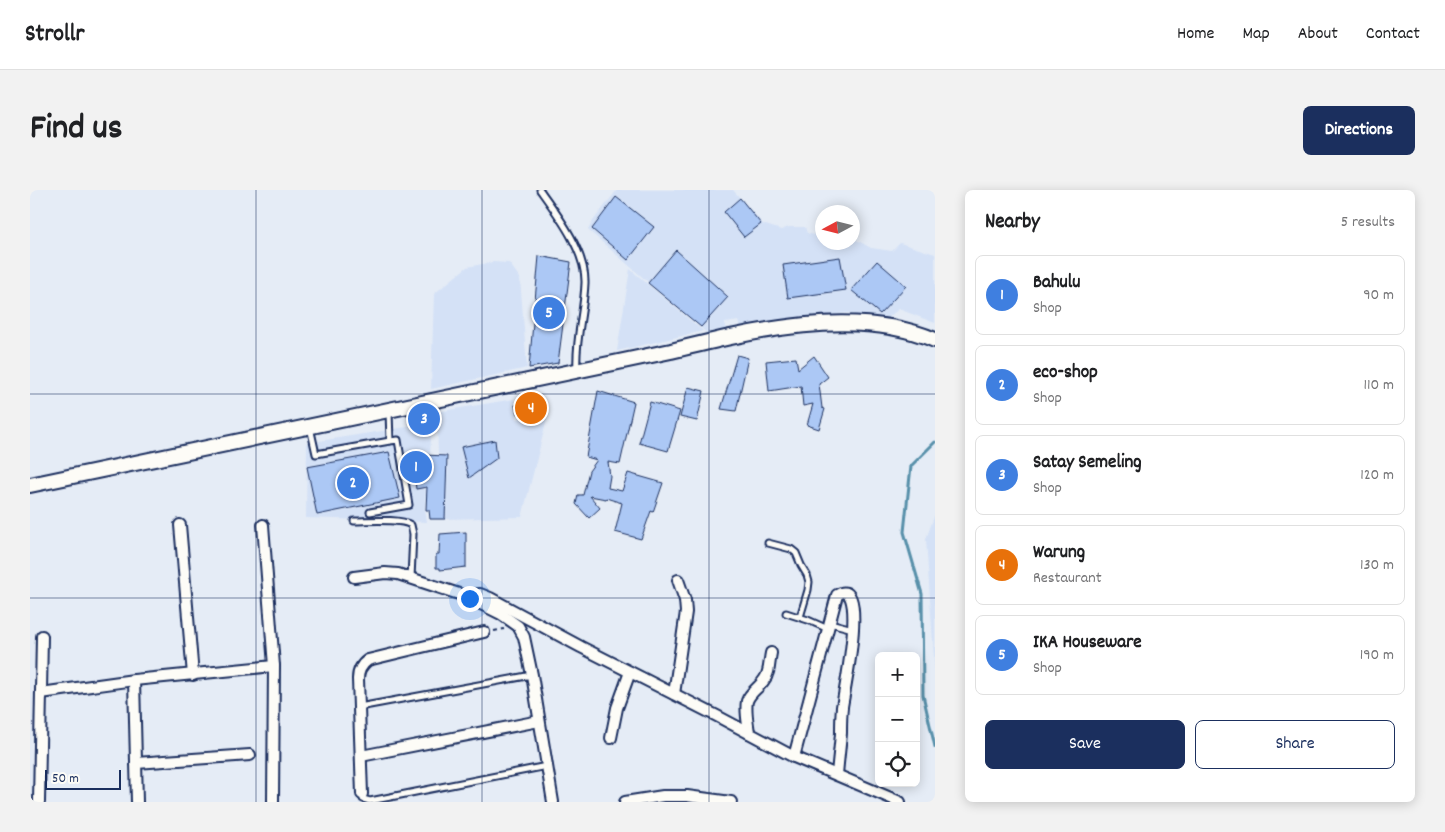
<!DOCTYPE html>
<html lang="en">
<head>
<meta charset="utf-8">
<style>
  body { margin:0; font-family:Dekko,sans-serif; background:#f2f2f2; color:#202124 }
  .controls { position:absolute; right:15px; bottom:15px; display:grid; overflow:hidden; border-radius:8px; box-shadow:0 2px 12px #0003 }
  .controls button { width:45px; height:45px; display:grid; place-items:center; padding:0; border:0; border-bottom:1px solid #e0e0e0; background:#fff; color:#202124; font:25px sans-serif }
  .compass { position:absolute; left:785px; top:15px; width:45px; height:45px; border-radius:50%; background:#fff; box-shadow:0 2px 12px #0003; rotate:263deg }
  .scale { position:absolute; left:15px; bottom:12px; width:76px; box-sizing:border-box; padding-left:5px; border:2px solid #1b2f5e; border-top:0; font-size:14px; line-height:18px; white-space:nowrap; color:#1b2f5e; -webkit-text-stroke:4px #fdfcf7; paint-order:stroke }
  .you { position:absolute; left:439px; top:408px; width:18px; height:18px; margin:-12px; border:4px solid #fff; border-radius:50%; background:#1a73e8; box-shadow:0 0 0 8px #1a73e833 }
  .badge { display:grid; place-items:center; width:32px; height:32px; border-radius:50%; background:#1b2f5e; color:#fff; font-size:16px; font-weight:700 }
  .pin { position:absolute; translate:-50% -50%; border:2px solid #fff; box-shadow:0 1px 5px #0006 }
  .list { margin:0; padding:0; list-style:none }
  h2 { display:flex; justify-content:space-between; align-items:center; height:65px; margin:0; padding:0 20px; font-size:21px }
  h2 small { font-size:16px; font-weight:400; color:#757577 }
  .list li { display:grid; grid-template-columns:32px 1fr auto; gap:15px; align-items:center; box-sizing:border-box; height:80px; margin:0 10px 10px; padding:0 10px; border:1px solid #e0e0e0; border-radius:8px }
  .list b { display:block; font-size:19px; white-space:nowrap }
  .list p { margin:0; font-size:16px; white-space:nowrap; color:#757577 }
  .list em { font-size:16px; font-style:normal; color:#757577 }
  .actions { display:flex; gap:10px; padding:15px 20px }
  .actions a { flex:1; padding:11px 0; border:1px solid #1b2f5e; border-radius:8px; text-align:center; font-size:18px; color:#1b2f5e }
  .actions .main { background:#1b2f5e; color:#fff }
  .icon { flex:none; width:28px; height:28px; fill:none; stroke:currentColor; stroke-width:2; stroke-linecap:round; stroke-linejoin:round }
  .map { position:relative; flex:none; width:905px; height:612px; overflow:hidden; border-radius:8px }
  header { display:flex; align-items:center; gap:30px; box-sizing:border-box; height:70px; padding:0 25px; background:#fff; border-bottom:1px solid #e0e0e0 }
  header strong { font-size:24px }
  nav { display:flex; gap:28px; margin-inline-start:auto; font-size:18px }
  .intro { display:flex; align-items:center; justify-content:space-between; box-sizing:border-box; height:120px; padding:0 30px }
  h1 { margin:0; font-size:35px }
  .button { padding:12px 22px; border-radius:8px; background:#1b2f5e; color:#fff; font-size:18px; font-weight:700 }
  main { display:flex; gap:30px; padding:0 30px }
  aside { flex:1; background:#fff; border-radius:8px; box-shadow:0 2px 12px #0003 }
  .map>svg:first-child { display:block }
  .built { fill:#d4e1f6 }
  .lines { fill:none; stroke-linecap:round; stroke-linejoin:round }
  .stream { stroke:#5890aa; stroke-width:3 }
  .building { fill:#acc8f5; stroke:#1b2f5e }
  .lane-casing { stroke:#1b2f5e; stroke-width:9 }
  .street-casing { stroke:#1b2f5e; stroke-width:14 }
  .secondary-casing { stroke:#1b2f5e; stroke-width:18 }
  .path { stroke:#1b2f5e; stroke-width:2; stroke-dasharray:4 4; stroke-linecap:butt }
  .lane { stroke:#fdfcf7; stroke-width:5 }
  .street { stroke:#fdfcf7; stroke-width:10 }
  .secondary { stroke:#fdfcf7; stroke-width:14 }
  .grid { fill:none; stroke:#1b2f5e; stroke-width:1; stroke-opacity:0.55 }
</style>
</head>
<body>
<header>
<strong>Strollr</strong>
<nav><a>Home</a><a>Map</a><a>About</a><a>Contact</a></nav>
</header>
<div class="intro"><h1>Find us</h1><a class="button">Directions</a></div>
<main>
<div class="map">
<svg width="905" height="612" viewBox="0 0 905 612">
  <rect width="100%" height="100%" fill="#e5ecf6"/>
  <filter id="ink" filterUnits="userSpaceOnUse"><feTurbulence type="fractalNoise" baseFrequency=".02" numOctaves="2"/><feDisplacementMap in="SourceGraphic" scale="10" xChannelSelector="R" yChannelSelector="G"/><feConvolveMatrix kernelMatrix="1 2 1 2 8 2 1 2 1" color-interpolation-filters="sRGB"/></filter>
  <g filter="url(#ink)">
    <!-- built -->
    <g class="built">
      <polygon points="587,0 703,0 733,34 751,40 759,37 775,37 777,43 792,47 792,52 822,52 823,48 841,58 862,61 870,53 905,64 905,133 869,119 851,133 818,123 760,129 711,137 709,131 695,133 697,140 678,144 558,40 563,31"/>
      <polygon points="463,72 479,73 490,88 497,178 401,199 404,104 437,77"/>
      <polygon points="600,79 673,141 587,161"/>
      <polygon points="484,209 486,229 518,225 492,327 415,329 418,266 408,264 407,222"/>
      <polygon points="402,233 400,265 398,265 395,320 397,332 276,328 277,253"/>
      <polygon points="905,324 905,482 896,349"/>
    </g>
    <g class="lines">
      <!-- stream -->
      <polyline class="stream" points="905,252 881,276 874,342 892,404 893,505 905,557"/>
    </g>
    <!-- building -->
    <g class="building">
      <polygon points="586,7 624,37 598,70 562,39"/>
      <polygon points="710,8 731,34 714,47 694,22"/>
      <polygon points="646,60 698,107 671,137 618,93"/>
      <polygon points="509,66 541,72 528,173 499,178"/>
      <polygon points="810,67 816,100 758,108 753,75"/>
      <polygon points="847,71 876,96 850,124 821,100"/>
      <polygon points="707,165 718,168 706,221 691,219"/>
      <polygon points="784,166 798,187 789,194 792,218 795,219 789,239 777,235 783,214 773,216 771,196 739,201 736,171 766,168 768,179"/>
      <polygon points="658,197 674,201 667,231 650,227"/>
      <polygon points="568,201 604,212 590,274 578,272 580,286 578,298 592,301 598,283 633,293 623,322 621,321 611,349 585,342 592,313 576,308 576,309 560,306 570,318 559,328 546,314 548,305 553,305 559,281 567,270 556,267"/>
      <polygon points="515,211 516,221 487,224 485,215"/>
      <polygon points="620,212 650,221 638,261 609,253"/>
      <polygon points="465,250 467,268 439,288 431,257"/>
      <polygon points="359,262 370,308 287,325 277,277"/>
      <polygon points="393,263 393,265 417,266 415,329 400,329 399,320 396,320 397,297 386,299 385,291 380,292 376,265"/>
      <polygon points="436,342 436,377 410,380 410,378 406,378 406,364 409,364 410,344"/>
    </g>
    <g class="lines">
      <!-- lane casing -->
      <g class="lane-casing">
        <g id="lane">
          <path d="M510,0c18,25 46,62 45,93 -1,29 -10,57 -8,86"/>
          <polyline points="280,237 286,264 360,251 359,222"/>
          <polyline points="340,322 379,315 368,250 360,251"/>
          <path d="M324,331c14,0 46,-3 57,4l2,9 -2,44"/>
          <polyline points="738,353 761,359 766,363 771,375 777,385 779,392 778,400 770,427"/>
          <polyline points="756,423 778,430 798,439"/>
          <polyline points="800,433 823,439"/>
          <polyline points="329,517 502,485"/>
          <polyline points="332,604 333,609 340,611 517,576"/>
        </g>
      </g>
      <!-- street casing -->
      <g class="street-casing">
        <g id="street">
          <polyline points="150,335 163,485"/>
          <polyline points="233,335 244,476 243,612"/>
          <polyline points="324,387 355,383 368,384 435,406 471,424 488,436 494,447 502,485 523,612"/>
          <polyline points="435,406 450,404 460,408 551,457 687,526 764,567 870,612"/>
          <polyline points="104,490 107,612"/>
          <polyline points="11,503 104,490 244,476"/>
          <polyline points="644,504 656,422 655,410 648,390"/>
          <path d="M719,543c-1,-10 -4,-22 -2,-32 3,-9 12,-13 17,-21 6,-7 5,-18 7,-27"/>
          <polyline points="581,548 587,518 600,482"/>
          <polyline points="331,566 509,531"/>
          <path d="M764,567l43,-162c33,-22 6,102 5,112 -1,9 -1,18 -1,26 -1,14 -3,28 -4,42"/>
          <polyline points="106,573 220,565"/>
          <path d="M332,604l-4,-115c0,-8 3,-14 10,-19l116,-28"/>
          <polyline points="9,612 12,446"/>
          <polyline points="595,612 633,606 657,606 701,612"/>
        </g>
      </g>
      <!-- secondary casing -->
      <g class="secondary-casing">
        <path id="secondary" d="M0,295l641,-134c80,-20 185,-45 264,-11"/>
      </g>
      <!-- path -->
      <polyline class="path" points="464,441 474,439"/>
      <!-- lane -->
      <use href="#lane" class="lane"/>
      <!-- street -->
      <use href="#street" class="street"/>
      <!-- secondary -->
      <use href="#secondary" class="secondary"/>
    </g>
  </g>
  <!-- grid -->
  <path class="grid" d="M226,0v612M452,0v612M679,0v612M0,204h905M0,408h905"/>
</svg>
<div class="controls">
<button>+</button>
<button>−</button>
<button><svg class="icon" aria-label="locate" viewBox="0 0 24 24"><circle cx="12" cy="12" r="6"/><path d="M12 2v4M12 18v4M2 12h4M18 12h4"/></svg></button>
</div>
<svg class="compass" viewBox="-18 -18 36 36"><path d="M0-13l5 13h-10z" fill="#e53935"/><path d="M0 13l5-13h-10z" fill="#757577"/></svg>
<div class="scale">50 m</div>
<div class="you"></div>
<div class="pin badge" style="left:386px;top:277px;background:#3f7fe0">1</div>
<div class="pin badge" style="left:323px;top:293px;background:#3f7fe0">2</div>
<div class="pin badge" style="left:394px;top:229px;background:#3f7fe0">3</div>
<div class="pin badge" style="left:501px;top:218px;background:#e8710a">4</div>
<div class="pin badge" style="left:519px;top:123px;background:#3f7fe0">5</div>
</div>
<aside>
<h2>Nearby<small>5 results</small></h2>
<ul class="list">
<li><span class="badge" style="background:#3f7fe0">1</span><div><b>Bahulu</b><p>Shop</p></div><em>90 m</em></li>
<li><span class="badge" style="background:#3f7fe0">2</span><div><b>eco-shop</b><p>Shop</p></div><em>110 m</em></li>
<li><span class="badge" style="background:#3f7fe0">3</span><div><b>Satay Semeling</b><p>Shop</p></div><em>120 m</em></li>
<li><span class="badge" style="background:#e8710a">4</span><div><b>Warung</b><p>Restaurant</p></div><em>130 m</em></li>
<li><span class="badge" style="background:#3f7fe0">5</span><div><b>IKA Houseware</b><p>Shop</p></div><em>190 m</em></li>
</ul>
<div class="actions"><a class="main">Save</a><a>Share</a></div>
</aside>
</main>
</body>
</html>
